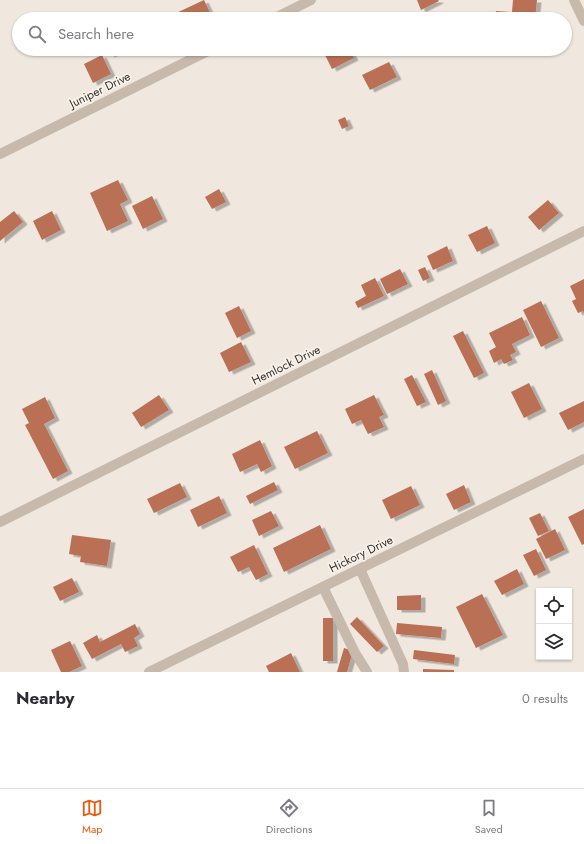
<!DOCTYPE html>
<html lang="en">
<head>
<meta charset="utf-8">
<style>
  body { margin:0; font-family:Jost,sans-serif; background:#f7f7f7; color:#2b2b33 }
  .controls { position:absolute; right:12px; bottom:12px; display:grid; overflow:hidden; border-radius:0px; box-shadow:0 1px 3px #0004 }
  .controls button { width:36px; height:36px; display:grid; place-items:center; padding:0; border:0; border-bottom:1px solid #e1e1e2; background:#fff; color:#2b2b33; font:20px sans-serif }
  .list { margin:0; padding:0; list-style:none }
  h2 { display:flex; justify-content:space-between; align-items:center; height:52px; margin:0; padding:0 16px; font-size:17px }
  h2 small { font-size:13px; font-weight:400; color:#7c7c81 }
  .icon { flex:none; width:22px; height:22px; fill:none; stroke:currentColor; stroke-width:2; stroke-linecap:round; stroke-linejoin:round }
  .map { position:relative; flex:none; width:584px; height:672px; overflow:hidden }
  .search { position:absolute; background:#fff; box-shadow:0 1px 3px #0004; left:12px; right:12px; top:12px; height:44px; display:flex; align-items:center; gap:10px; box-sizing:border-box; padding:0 14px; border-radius:22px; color:#7c7c81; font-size:15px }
  .sheet { height:116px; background:#fff }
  nav { display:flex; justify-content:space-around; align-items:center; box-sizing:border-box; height:56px; border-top:1px solid #e1e1e2; background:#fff; font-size:11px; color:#7c7c81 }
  nav a { display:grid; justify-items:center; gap:2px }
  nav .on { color:#ea580c }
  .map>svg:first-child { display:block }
  .building { fill:#b96f54; filter:url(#shadow) }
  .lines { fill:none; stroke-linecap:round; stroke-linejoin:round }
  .minor { stroke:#c7b9ac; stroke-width:10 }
  .labels { text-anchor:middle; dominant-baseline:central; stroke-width:3.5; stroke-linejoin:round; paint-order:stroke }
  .street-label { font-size:12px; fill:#362e2a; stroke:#f8f2eb }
</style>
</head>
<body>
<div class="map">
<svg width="584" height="672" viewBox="0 0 584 672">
  <defs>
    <filter id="shadow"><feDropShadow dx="4.5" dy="2.5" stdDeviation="0" flood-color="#0004"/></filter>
  </defs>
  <rect width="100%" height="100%" fill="#f0e8df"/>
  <!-- building -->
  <g class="building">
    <polygon points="204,0 212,17 208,19 174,19 172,15"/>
    <polygon points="417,0 438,0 439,1 421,10"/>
    <polygon points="513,0 537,0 535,19 495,19 496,11 512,12"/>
    <polygon points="108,49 123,49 110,55"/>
    <polygon points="322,49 349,49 354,58 332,69"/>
    <polygon points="102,55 111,74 93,83 84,64"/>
    <polygon points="389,62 397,77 370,90 362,75"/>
    <polygon points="345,117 349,126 342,129 338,120"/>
    <polygon points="118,180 128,200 120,204 128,221 107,231 90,193"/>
    <polygon points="219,189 226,202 212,209 205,197"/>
    <polygon points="152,196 163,219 143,229 132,206"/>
    <polygon points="548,200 559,213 539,230 528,217"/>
    <polygon points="14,211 23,222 0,241 0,222"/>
    <polygon points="52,211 61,230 42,240 33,221"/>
    <polygon points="487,226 495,243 477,252 468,235"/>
    <polygon points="447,246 453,261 433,270 427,256"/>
    <polygon points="425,267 430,278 423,281 418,270"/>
    <polygon points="400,269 408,284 387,294 380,279"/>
    <polygon points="375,278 384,296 358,308 355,302 366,296 361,285"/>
    <polygon points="584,279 584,314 583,311 578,313 572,301 576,299 570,286"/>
    <polygon points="541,301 559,338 541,347 523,310"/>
    <polygon points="239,306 251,331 237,338 225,313"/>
    <polygon points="522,317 530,335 512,344 516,352 510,355 513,360 504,364 501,359 494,363 489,351 496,347 489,333"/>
    <polygon points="463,331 484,373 474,378 453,336"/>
    <polygon points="241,342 251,362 229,372 220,353"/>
    <polygon points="432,370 446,401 438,405 424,374"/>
    <polygon points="412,375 426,402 417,406 404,379"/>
    <polygon points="529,383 542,409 524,418 511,392"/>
    <polygon points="159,395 169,410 141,427 132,413"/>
    <polygon points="374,395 384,415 379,417 384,427 368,434 361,420 352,424 345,409"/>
    <polygon points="45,397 55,418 44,424 68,471 53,479 25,425 29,423 22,409"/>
    <polygon points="584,401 584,422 568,430 559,413"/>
    <polygon points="317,431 328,453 295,469 284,447"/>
    <polygon points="260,440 272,466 261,472 257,464 240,472 232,454"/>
    <polygon points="274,482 278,490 250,504 246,496"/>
    <polygon points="180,483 187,497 154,513 147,499"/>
    <polygon points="464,485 471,502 454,510 446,494"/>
    <polygon points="411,486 420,505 391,519 382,500"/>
    <polygon points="219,496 227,513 198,527 190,510"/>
    <polygon points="584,509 584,544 582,545 568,517"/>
    <polygon points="271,511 279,526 259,536 252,520"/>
    <polygon points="540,513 549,531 538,536 529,518"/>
    <polygon points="320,525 331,549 284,572 273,548"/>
    <polygon points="555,529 565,550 546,559 536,539"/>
    <polygon points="72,535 111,540 107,566 80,562 81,556 69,554"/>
    <polygon points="254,545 268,574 256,580 249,567 238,572 230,557"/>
    <polygon points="536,549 546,570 534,576 523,555"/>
    <polygon points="517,569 524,584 502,595 494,581"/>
    <polygon points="72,578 79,592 60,601 53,587"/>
    <polygon points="482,594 503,635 476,648 456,607"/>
    <polygon points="421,595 421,610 397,610 397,596"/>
    <polygon points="357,617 384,646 377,652 350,624"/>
    <rect x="323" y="618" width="10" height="43"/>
    <polygon points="397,623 442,627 441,638 396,634"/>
    <polygon points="135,624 140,634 134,638 138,646 125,652 121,644 92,659 83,643 97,635 100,642"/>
    <polygon points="70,641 82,666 69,672 61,672 51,650"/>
    <polygon points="344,648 353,651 347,672 337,672"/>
    <polygon points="414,650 455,655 454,664 413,659"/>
    <polygon points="291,653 300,672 269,672 266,666"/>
    <polygon points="423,669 454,670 454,672 423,672"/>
  </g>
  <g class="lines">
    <!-- minor -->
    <g class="minor">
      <polyline points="574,0 584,21"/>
      <polyline points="273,19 311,0"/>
      <polyline points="0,154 212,49"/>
      <polyline points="0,522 584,231"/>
      <polyline points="360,569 403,664 404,672"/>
      <polyline points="323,587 355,653 367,672"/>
      <polyline points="149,672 584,459"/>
    </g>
  </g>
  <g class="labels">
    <!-- street labels -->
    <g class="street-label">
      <text transform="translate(100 90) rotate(-26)">Juniper Drive</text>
      <text transform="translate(286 365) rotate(-26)">Hemlock Drive</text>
      <text transform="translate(361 554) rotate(-26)">Hickory Drive</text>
    </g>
  </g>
</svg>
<div class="controls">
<button><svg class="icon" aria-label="locate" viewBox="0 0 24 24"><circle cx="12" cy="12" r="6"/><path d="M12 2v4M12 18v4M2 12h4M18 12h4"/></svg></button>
<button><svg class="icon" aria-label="layers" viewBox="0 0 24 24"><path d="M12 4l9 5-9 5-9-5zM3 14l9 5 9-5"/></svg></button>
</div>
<div class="search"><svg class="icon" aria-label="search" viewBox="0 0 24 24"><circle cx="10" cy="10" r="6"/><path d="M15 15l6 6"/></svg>Search here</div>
</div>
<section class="sheet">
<h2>Nearby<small>0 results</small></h2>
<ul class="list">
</ul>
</section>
<nav>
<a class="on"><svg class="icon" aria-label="map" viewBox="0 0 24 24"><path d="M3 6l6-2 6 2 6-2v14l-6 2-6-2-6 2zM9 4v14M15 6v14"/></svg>Map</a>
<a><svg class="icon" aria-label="directions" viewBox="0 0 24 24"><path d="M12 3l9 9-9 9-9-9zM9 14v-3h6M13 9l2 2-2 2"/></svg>Directions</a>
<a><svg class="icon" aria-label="saved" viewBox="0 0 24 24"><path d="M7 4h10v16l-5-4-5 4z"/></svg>Saved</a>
</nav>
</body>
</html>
